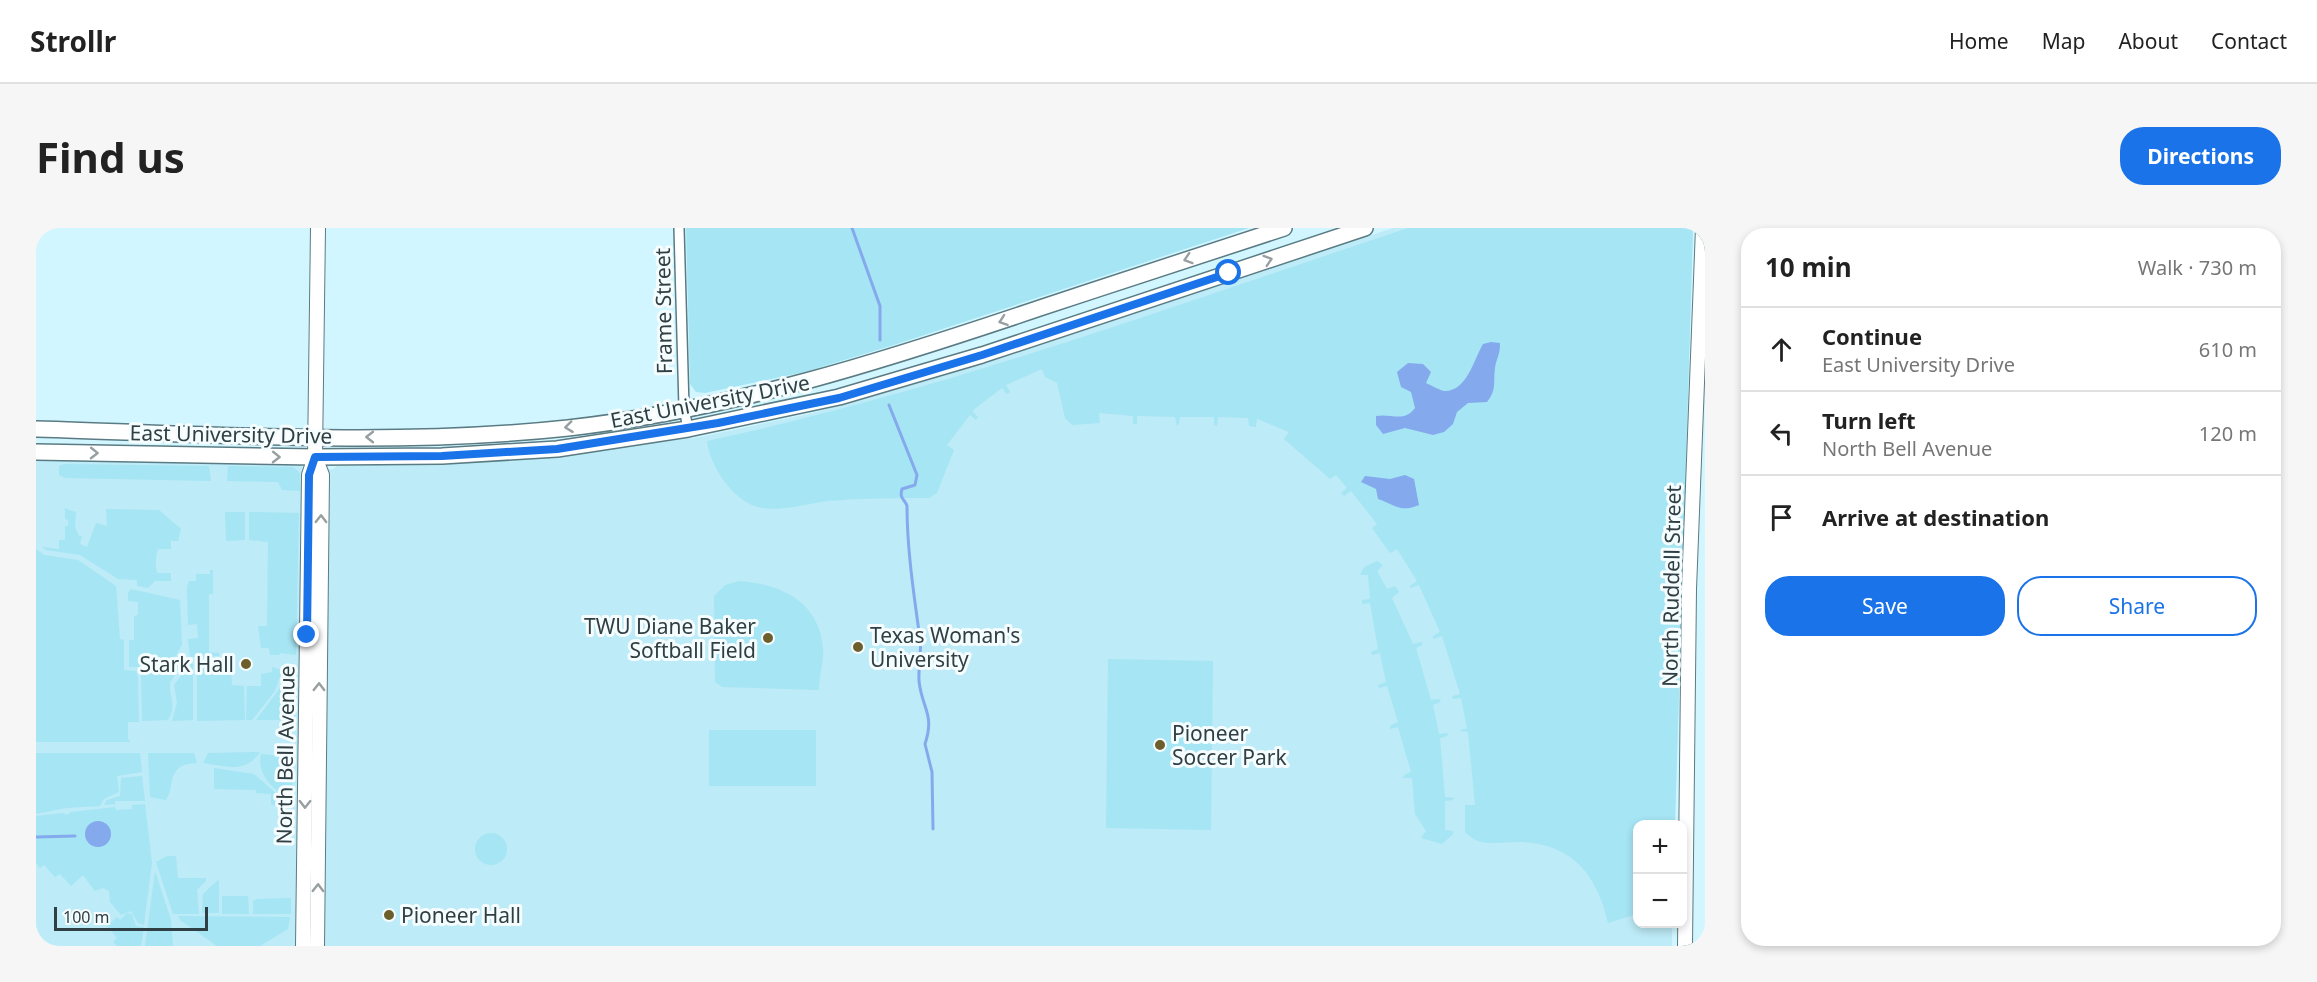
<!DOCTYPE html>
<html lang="en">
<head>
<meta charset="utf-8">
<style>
  body { margin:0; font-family:"Noto Sans",sans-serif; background:#f6f6f6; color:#222 }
  .controls { position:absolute; right:18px; bottom:18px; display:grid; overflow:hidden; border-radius:12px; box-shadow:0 3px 9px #0003 }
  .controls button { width:54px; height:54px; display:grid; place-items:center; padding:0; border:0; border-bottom:2px solid #e0e0e0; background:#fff; color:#222; font:30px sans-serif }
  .scale { position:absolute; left:18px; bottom:15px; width:154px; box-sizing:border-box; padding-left:6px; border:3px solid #303f43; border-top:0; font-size:16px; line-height:21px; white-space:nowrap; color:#303f43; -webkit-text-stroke:4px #f6fdff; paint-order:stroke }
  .stop { position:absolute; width:18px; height:18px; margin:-14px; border:4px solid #1a73e8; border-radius:50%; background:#fff }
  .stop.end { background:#1a73e8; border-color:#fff; box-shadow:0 2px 6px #0008 }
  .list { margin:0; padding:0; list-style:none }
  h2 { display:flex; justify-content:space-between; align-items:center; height:78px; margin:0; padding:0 24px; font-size:26px }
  h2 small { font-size:20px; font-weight:400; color:#767676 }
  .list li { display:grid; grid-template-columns:39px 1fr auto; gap:18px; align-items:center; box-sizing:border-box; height:84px; padding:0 24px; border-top:2px solid #e0e0e0 }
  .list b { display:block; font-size:22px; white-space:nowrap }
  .list p { margin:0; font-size:20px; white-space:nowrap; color:#767676 }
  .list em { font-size:20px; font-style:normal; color:#767676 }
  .actions { display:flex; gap:12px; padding:18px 24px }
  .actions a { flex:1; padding:14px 0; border:2px solid #1a73e8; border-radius:24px; text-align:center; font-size:21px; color:#1a73e8 }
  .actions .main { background:#1a73e8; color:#fff }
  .icon { flex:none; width:33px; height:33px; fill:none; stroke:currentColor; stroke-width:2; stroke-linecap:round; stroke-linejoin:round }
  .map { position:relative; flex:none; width:1669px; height:718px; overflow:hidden; border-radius:24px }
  header { display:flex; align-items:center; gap:36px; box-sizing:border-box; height:84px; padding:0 30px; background:#fff; border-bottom:2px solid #e0e0e0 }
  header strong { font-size:28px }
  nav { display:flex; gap:33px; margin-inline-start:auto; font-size:21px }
  .intro { display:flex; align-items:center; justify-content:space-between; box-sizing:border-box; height:144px; padding:0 36px }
  h1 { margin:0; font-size:42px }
  .button { padding:15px 27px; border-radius:24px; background:#1a73e8; color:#fff; font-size:21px; font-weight:700 }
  main { display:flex; gap:36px; padding:0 36px }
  aside { flex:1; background:#fff; border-radius:24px; box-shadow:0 3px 9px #0003 }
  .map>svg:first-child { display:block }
  .built { fill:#bdebf7 }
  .green { fill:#a6e5f4 }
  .water { fill:#85a9ed }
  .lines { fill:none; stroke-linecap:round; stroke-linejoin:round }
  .stream { stroke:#85a9ed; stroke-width:3 }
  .street-casing { stroke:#5a7b83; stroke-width:12 }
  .secondary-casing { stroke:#5a7b83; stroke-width:16 }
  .primary-casing { stroke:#5a7b83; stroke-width:18 }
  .street { stroke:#fff; stroke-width:9 }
  .secondary { stroke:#fff; stroke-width:14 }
  .primary { stroke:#fff; stroke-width:15 }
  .oneway { stroke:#989fa1 }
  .route { stroke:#1a73e8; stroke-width:8 }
  .poi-dot { fill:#6d5f2c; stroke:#f6fdff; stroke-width:2 }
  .labels { text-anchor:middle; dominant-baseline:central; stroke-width:6; stroke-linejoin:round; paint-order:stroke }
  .street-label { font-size:21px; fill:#303f43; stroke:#f6fdff }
  .poi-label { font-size:21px; fill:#303f43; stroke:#f6fdff; text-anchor:start }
</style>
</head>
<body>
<header>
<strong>Strollr</strong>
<nav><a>Home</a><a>Map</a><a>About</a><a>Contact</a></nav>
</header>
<div class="intro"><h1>Find us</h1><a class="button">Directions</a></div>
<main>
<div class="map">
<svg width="1669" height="718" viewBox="0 0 1669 718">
  <rect width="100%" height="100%" fill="#d1f6ff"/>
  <!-- built -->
  <polygon class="built" points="1357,0 1657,0 1639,596 1602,596 1602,696 1636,696 1636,718 0,718 0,232 264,236 268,241 297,241 301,238 477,233 664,209 777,185 910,147"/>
  <!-- green -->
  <g class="green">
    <polygon points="650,0 1213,0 861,116 769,144 669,165 660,164 654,156"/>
    <path d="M1372,0h285l-18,596h-37l-1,90 -29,9c-11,-49 -37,-81 -91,-81 -19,0 -38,6 -52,-10v-27h10l-7,-73 -9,-1 8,-3 -6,-30 -9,1 1,-3 7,-2 -18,-58 -9,3v-3l7,-4 -21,-47 -9,3v-2l7,-5 -20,-32 -7,4 -18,-25 5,-4 -26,-33 -7,5 -3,-3 6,-5 -11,-13 -6,4 -46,-40 5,-7 -32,-13 -1,8 -7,-1 -1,-8 -30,-1 -1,9 -3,-1v-8h-34l-1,7 -2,2 -2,-9 -38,-1v8h-4v-8l-34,-3 1,10 -28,2 -7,-7 -8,-35 -12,-6 -3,-8 -36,16 4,7 -3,2 -5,-6 -30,23 6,6 -2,3 -6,-5 -23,30 7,5 -17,43 -8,5c-34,0 -68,0 -102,3 -20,3 -45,10 -65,7 -27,-4 -52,-41 -55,-67 239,-51 469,-136 701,-213z"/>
    <polygon points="28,236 173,238 175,253 29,250 23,247 23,238"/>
    <polygon points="192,238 257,239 264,245 264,263 246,262 242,254 191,253"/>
    <path d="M27,280l13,4 -1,15 4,9h3l-2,8 7,3 9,-24 11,3 -1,-17 53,1 22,19 -3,12h-7v8h-13c-2,6 -4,18 0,24h13v8h-16l-7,7 -11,-2v-6l-19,-1 -38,-24 -34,-5 -4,-3 17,2v-9h6v-14h3v-6l-3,-1v-9z"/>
    <polygon points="189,284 209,284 209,312 190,313"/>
    <polygon points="213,284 263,285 260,427 244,425 243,427 234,427 233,420 225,420 222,398 231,398 232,314 213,312"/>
    <polygon points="0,321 8,327 42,332 80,358 84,411 88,412 88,442 100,443 102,449 103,494 92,494 92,511 95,514 0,514"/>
    <polygon points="1341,333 1347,337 1341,343 1351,361 1359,358 1363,364 1356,370 1377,416 1386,414 1386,417 1380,420 1395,472 1403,471 1405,474 1397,477 1403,506 1412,505 1411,508 1404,510 1409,569 1418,570 1417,572 1409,573 1409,602 1417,603 1417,606 1406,616 1385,610 1390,603 1379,586 1376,550 1367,550 1368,547 1375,544 1362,499 1354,501 1354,498 1362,494 1351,458 1343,460 1342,457 1350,454 1344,425 1336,427 1335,424 1342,421 1334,375 1326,376 1326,372 1334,371 1332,347 1324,347 1328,339"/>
    <polygon points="174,342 177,342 177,366 173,366 173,424 183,425 183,428 154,429 152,411 162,410 161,396 152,397 151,359 153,353 160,353 160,346 174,346"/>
    <path d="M703,353c41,3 80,20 84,67 1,14 -4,28 -4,42l-97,-3 -7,-5 -1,-86 11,-11z"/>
    <polygon points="95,361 144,372 146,417 136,434 112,439 93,439 93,412 98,412 98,388 102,387 102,374 92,373 92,365"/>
    <polygon points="1072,431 1177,433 1175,602 1070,600"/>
    <polygon points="154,436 157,436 157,492 136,493 141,475 138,457"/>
    <polygon points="161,437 182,437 182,440 187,439 187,444 195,445 196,457 208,458 209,492 161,493"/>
    <path d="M133,439l8,4 -7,12c-1,14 7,23 -2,37l-26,1 -1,-45 3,-5z"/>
    <polygon points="236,439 246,442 239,463 216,492 210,492 211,458 225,458 225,446 236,444"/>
    <polygon points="249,440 259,440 259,492 220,492 244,460"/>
    <rect x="673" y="502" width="107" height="56"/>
    <path d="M224,524c-14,22 -34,14 -57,11l5,-10z"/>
    <polygon points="0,525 104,525 106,544 81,548 83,564 68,571 64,578 30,580 0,586"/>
    <path d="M112,525h46l3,10c-32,1 -21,22 -31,37l-16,-3z"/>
    <path d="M225,526l34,3 -3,43c-17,-8 -36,-25 -31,-46z"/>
    <polygon points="178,540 218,546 249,573 256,575 256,578 235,577 235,566 220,565 220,562 178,561"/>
    <polygon points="106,548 109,573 79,573 79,576 68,577 71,572 84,568 85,550"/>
    <polygon points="109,576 116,635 108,697 102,695 95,683 85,687 74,674 73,663 67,660 59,663 47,647 35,658 24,646 19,649 8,637 4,640 0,635 0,588 27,585 31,587 35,584 79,579 80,582 96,581 96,577"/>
    <circle cx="455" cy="621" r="16"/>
    <polygon points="131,628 140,628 142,650 170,650 170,653 161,662 163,686 137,686 120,634"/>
    <polygon points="119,643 135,692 137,718 109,718"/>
    <polygon points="183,651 183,685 166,685 167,666"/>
    <polygon points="186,668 212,668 213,686 186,686"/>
    <polygon points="255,670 255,686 217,686 217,673 221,671"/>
    <polygon points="91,685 96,686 100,698 108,699 105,718 81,718 77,714 81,710 71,698 81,689 84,692"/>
    <polygon points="142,688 254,689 252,701 224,718 181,718 144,692"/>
  </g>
  <!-- water -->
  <g class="water">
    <path d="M1455,114l9,1c0,13 -4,16 -5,25 -2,14 2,22 -8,34l-19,1 -11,9 -4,12 -9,8 -11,3 -28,-7 -22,6 -7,-9v-9c15,-3 28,7 39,-8l-4,-16 -10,-5 -4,-15 11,-9 15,1 8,8 -5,11c5,2 13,7 18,8 23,1 30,-32 39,-47z"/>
    <path d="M1369,247l9,4 5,26c-18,8 -24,0 -41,-6l-2,-10 -15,-7 4,-6 25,3z"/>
    <circle cx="62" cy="606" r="13"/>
  </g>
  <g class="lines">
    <!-- stream -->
    <g class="stream">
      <polyline points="816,0 844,78 844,112"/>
      <path d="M853,177l28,70 -2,10 -13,4c-3,10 3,10 5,17 0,44 7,89 13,133 2,14 -2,28 -1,42 3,28 16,33 6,63l7,28 1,57"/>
      <polyline points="0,609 39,608"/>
    </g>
    <!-- street casing -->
    <g class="street-casing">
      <polyline id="street" points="643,0 648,180 652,201"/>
    </g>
    <!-- secondary casing -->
    <g class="secondary-casing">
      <g id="secondary">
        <polyline points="279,229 286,247 281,718"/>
        <polyline points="267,718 273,247 279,229 282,0"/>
        <polyline points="1649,718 1653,361 1667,0"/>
      </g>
    </g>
    <!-- primary casing -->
    <g class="primary-casing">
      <g id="primary">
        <path d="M0,201c177,5 356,18 532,-1 162,-18 318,-68 472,-120 81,-27 162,-53 244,-80"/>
        <polyline points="0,224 279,229 406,228 521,221 652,201 803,169 946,127 1329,0"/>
      </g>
    </g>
    <!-- street -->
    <use href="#street" class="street"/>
    <!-- secondary -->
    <use href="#secondary" class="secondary"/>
    <!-- primary -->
    <use href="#primary" class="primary"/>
  </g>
  <!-- one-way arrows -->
  <defs><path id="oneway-chevron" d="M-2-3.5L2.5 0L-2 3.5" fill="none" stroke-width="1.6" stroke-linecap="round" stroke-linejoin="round" transform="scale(1.5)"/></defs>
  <g class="oneway">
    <use href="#oneway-chevron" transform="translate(1152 31) rotate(162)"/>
    <use href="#oneway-chevron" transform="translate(1232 32) rotate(-18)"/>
    <use href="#oneway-chevron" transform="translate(967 93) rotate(161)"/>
    <use href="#oneway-chevron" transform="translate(533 199) rotate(173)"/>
    <use href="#oneway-chevron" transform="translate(334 209) rotate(-180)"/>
    <use href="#oneway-chevron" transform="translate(58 225) rotate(1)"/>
    <use href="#oneway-chevron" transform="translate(240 229) rotate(1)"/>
    <use href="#oneway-chevron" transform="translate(285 291) rotate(-89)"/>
    <use href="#oneway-chevron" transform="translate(283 459) rotate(-89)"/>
    <use href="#oneway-chevron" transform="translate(269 576) rotate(91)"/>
    <use href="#oneway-chevron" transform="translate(282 660) rotate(-89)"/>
  </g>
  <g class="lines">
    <!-- route -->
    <polyline class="route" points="271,407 273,247 279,229 406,228 521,221 682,195 803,170 946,127 1193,45"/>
  </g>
  <!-- markers -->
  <g class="poi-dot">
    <circle cx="732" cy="410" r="6"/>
    <circle cx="822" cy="419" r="6"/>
    <circle cx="210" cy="436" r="6"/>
    <circle cx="1124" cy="517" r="6"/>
    <circle cx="353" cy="687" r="6"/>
  </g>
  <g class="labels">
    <!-- street labels -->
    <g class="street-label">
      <text transform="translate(627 83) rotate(-91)">Frame Street</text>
      <text transform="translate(674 173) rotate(-11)">East University Drive</text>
      <text transform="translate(195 206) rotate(1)">East University Drive</text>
      <text transform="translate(1635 358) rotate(-89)">North Ruddell Street</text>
      <text transform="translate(249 527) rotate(-89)">North Bell Avenue</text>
    </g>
    <!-- poi labels -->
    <g class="poi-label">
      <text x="720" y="398" text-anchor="end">TWU Diane Baker<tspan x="720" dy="24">Softball Field</tspan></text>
      <text x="834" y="407">Texas Woman's<tspan x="834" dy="24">University</tspan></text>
      <text x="198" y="436" text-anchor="end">Stark Hall</text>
      <text x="1136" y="505">Pioneer<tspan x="1136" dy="24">Soccer Park</tspan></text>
      <text x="365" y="687">Pioneer Hall</text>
    </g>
  </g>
</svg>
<div class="controls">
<button>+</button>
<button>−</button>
</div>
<div class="scale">100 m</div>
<div class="stop" style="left:1193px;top:45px"></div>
<div class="stop end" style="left:271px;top:407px"></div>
</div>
<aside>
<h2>10 min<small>Walk · 730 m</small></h2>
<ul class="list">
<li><svg class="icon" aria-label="ahead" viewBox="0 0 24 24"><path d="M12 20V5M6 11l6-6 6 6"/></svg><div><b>Continue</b><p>East University Drive</p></div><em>610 m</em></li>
<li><svg class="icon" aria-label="left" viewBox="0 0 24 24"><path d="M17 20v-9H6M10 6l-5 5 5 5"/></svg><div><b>Turn left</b><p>North Bell Avenue</p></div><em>120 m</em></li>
<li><svg class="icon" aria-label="arrive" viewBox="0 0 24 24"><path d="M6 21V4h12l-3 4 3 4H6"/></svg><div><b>Arrive at destination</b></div></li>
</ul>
<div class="actions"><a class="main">Save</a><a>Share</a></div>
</aside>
</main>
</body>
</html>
